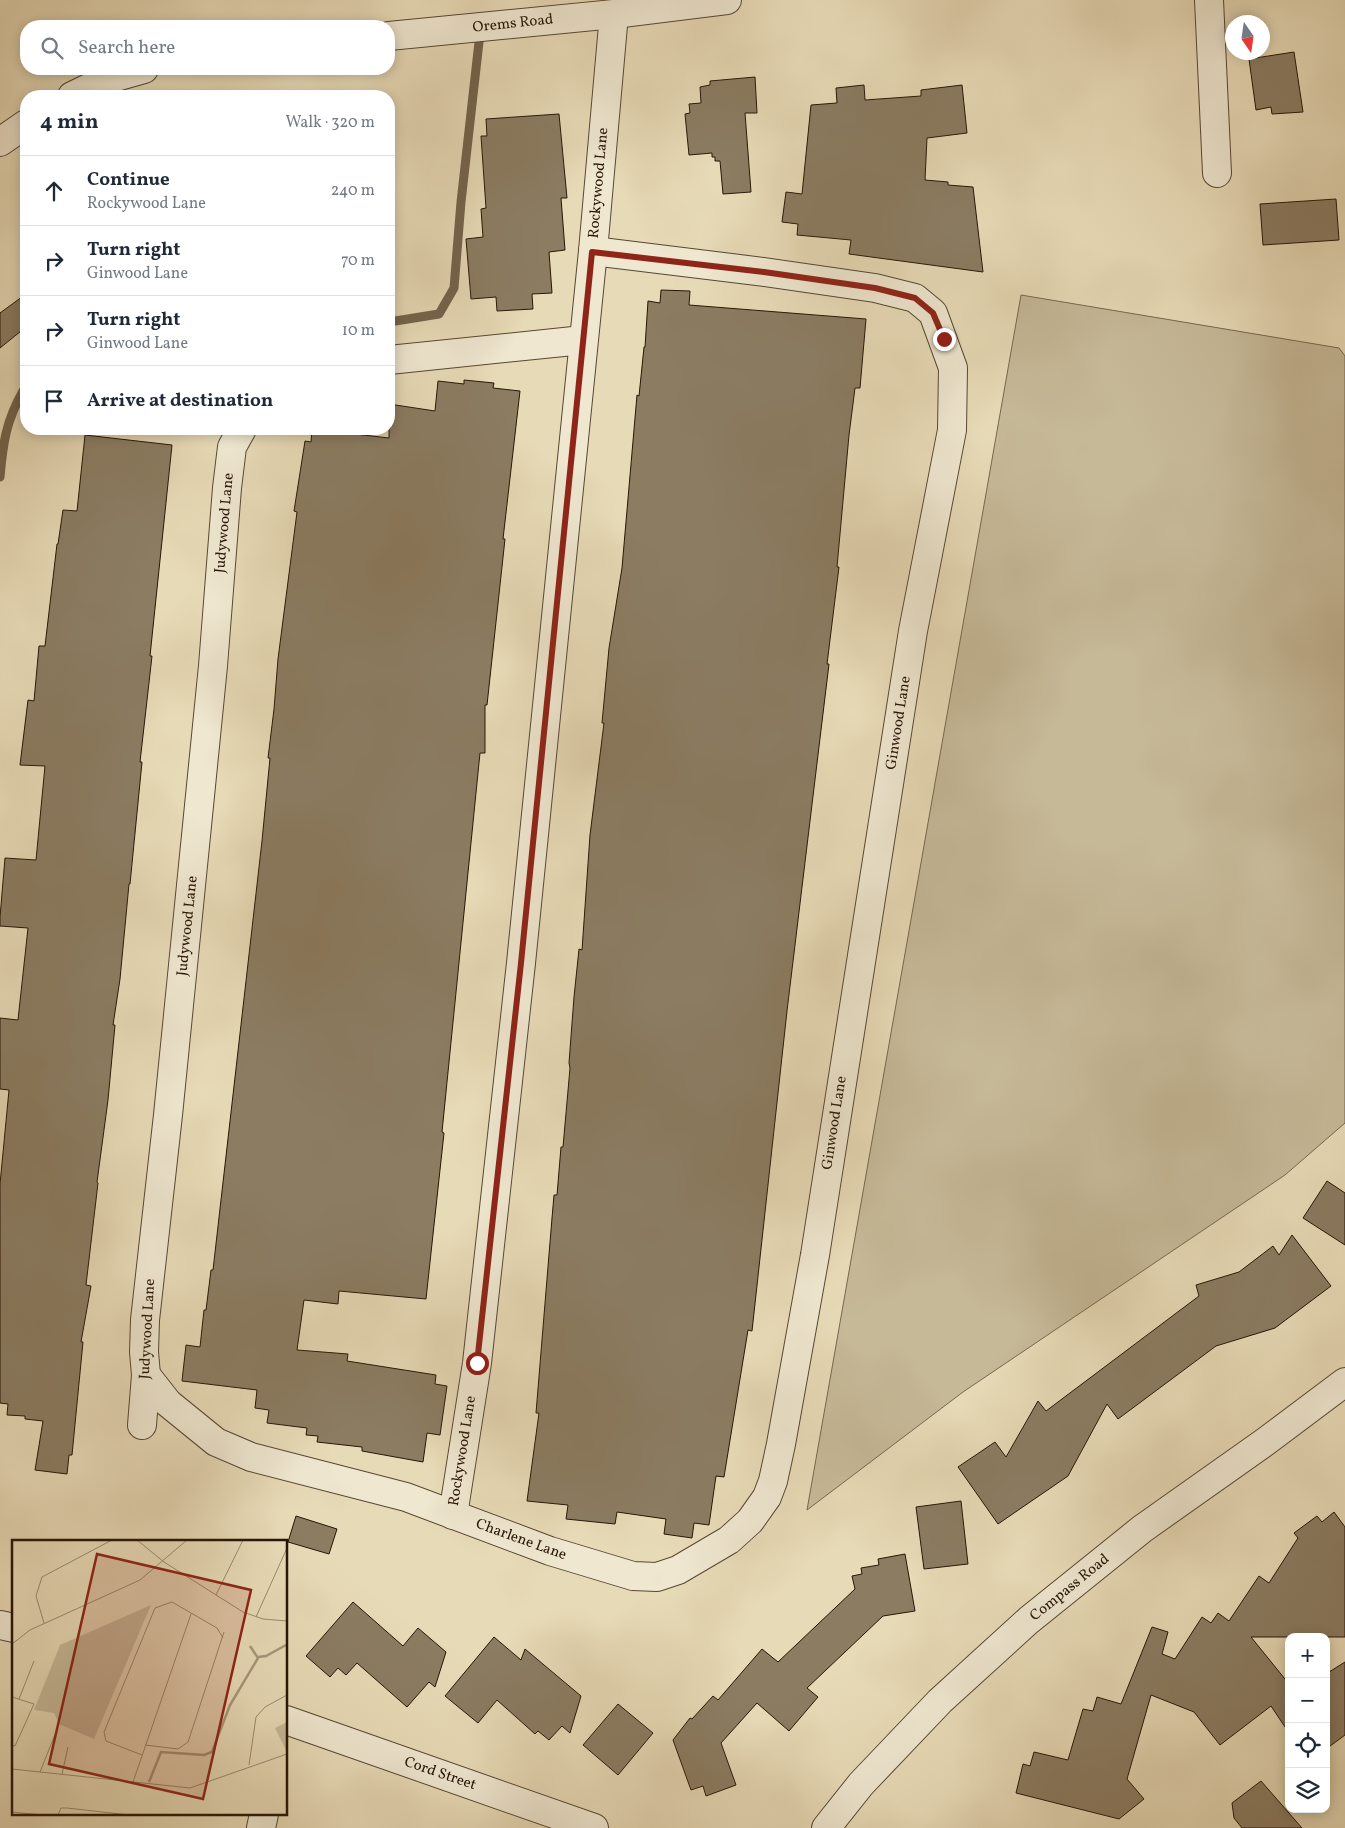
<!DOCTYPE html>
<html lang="en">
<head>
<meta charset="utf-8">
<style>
  body { margin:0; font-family:Vollkorn,serif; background:#f2f2f3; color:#1f2937 }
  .controls { position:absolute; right:15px; bottom:15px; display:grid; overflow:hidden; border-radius:10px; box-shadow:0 2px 12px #0003 }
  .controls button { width:45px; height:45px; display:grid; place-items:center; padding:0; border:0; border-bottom:1px solid #e0e1e3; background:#fff; color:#1f2937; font:25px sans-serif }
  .compass { position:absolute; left:1225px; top:15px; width:45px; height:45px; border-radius:50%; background:#fff; box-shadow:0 2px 12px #0003; rotate:167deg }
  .stop { position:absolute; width:15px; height:15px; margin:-11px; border:4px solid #8f2418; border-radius:50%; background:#fff }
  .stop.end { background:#8f2418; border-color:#fff; box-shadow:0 1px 5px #0008 }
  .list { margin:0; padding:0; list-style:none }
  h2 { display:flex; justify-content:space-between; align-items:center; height:65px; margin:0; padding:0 20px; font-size:21px }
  h2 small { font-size:16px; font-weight:400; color:#747a83 }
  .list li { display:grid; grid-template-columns:32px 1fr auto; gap:15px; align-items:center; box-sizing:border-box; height:70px; padding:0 20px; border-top:1px solid #e0e1e3 }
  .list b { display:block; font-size:19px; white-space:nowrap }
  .list p { margin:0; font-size:16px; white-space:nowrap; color:#747a83 }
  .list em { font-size:16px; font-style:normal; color:#747a83 }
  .icon { flex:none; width:28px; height:28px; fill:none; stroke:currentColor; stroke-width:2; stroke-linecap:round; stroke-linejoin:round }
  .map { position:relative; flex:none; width:1345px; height:1828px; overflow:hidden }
  .search { position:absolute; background:#fff; box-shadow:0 2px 12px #0003; left:20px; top:20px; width:375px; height:55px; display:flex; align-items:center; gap:12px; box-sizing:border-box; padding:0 18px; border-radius:20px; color:#747a83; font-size:19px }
  .panel { position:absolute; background:#fff; box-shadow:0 2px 12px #0003; left:20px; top:90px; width:375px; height:345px; border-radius:20px }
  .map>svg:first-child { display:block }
  .green { fill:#c6b998; stroke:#766850 }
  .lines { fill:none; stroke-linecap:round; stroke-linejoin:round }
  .stream { stroke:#73634c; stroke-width:9 }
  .building { fill:#8b7c62; stroke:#271607 }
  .minor-casing { stroke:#574733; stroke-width:30 }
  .minor { stroke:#efe7d0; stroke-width:28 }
  .route { stroke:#8f2418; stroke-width:6 }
  .labels { text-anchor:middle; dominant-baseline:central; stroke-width:4; stroke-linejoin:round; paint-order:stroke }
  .street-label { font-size:15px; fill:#271607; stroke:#efe7d0 }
  .inset-river { fill:none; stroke:#a6977a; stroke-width:2.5 }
  .inset-road { fill:none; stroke:#9a8c70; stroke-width:1 }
  .view { fill:#8f2418; fill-opacity:0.15; stroke:#8f2418; stroke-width:2.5 }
  .inset-edge { fill:none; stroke:#271607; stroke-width:2.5 }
</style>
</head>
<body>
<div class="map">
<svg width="1345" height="1828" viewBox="0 0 1345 1828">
  <rect width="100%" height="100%" fill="#e7dab6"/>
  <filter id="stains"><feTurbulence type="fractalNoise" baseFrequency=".004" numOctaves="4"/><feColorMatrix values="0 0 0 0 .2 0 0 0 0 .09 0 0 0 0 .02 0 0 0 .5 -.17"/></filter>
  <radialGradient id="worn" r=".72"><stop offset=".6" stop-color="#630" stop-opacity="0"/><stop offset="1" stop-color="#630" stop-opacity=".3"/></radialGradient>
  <!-- green -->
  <polygon class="green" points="1021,295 1339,348 1345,356 1345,1123 1285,1175 963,1392 807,1510"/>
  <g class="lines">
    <!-- stream -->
    <g class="stream">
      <polyline points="389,322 439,314 454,288 461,202 479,42"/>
      <path d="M0,477c3,-34 6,-56 23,-86l3,-1"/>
    </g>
  </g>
  <!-- building -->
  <g class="building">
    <polygon points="1294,52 1303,112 1272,114 1271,107 1256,110 1249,59"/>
    <polygon points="755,77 757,113 745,113 751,192 723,194 720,161 715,161 715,157 712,157 712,153 689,155 685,114 690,113 689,104 701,103 700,87 710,85 710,81"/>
    <polygon points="864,85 865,100 921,96 921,90 962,85 967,133 927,138 925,180 948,182 948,185 973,187 983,272 849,254 851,240 797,235 798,224 782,222 786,192 802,194 811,105 837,103 836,88"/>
    <polygon points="559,114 567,198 561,198 565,250 549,252 552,293 532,294 533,309 497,311 496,297 471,299 466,239 483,237 481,209 486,208 481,136 487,136 486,119"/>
    <polygon points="1336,199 1339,240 1263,245 1260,204"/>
    <polygon points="661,290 690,291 689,305 866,319 860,388 855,388 849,435 837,567 839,567 827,664 829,664 787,1011 752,1331 748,1330 724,1477 716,1476 709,1525 694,1523 692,1538 664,1534 666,1519 617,1512 615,1524 566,1519 568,1505 527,1501 539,1413 536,1413 552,1218 554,1195 557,1195 561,1147 563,1147 570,1068 569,1063 574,997 579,949 582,950 590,835 604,723 602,723 609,648 622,568 637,395 639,396 644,347 645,347 648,301 660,303"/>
    <polygon points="26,294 26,327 0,348 0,313"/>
    <polygon points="464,380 494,383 493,388 520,391 503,539 505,539 487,705 485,705 485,753 480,753 442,1132 444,1133 426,1299 339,1291 338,1304 304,1300 297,1350 348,1354 347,1361 436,1375 435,1384 447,1386 440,1435 427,1433 423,1462 362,1451 362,1447 317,1442 318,1436 306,1435 307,1428 267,1423 269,1410 255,1408 257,1390 182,1381 186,1345 200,1347 204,1310 206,1310 211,1270 213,1270 262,841 270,758 268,758 274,709 278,659 297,512 294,511 305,441 311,442 312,429 389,438 389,404 435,411 438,381 464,384"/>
    <polygon points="85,435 172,445 150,656 152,656 140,762 142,762 130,884 129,884 120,979 113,1025 115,1025 108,1100 97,1182 98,1183 86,1285 91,1286 81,1342 83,1342 72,1455 69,1455 67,1474 35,1470 43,1421 25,1419 25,1416 7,1415 8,1404 0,1403 0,1184 9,1090 0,1089 0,1018 18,1020 28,928 0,926 0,917 5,858 36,860 45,766 20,765 28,700 34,701 39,646 45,646 57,544 58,544 63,510 77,511"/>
    <polygon points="1327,1181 1345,1193 1345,1245 1303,1218"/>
    <polygon points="1292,1235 1331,1286 1275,1328 1216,1346 1118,1419 1107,1404 1068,1476 998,1524 958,1467 995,1442 1006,1457 1038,1401 1046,1411 1199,1296 1196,1285 1239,1272 1273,1246 1279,1255"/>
    <polygon points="961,1501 968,1564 924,1569 916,1507"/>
    <polygon points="1334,1512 1345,1527 1345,1637 1251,1637 1289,1684 1289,1725 1285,1727 1271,1706 1220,1745 1194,1712 1151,1695 1127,1779 1144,1799 1119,1819 1016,1793 1023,1764 1030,1766 1034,1752 1068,1760 1083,1709 1093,1711 1097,1697 1121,1704 1152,1627 1168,1632 1162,1654 1175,1659 1202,1617 1211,1623 1218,1613 1229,1621 1259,1576 1269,1583 1298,1538 1294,1533 1317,1516 1322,1522"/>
    <polygon points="296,1516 337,1529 329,1554 288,1542"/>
    <polygon points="905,1554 915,1611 883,1616 807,1688 818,1697 789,1731 757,1703 721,1743 736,1785 706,1796 703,1786 691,1790 673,1740 690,1718 692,1719 713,1696 718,1700 762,1649 778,1662 855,1589 852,1576 862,1574 861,1568 879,1565 878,1559"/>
    <polygon points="353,1602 403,1646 418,1628 446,1652 435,1687 429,1682 407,1707 357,1663 346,1675 338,1668 330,1677 306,1656"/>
    <polygon points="494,1637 521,1660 525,1649 581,1696 570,1733 562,1726 549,1740 538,1731 535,1734 497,1700 478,1723 445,1696"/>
    <polygon points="1345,1662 1345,1735 1326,1749 1326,1674"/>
    <polygon points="618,1704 653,1733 618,1775 583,1745"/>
    <polygon points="1261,1781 1302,1828 1242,1828 1234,1818 1232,1803"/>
  </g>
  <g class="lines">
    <!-- minor casing -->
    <g class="minor-casing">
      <g id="minor">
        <polyline points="1209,0 1217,173"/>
        <polyline points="389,36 614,14 727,0"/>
        <polyline points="72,96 105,80 144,69"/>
        <polyline points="0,142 26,124"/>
        <polyline points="389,360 583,340"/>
        <polyline points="146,1375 168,1403 216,1442 251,1457 406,1497 550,1551 633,1576 657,1577 678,1570 729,1540 750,1521 767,1497 773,1481 781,1444 815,1255 913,631 952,430 953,368 933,313 915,298 875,288 764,272 593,251"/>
        <polyline points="142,1425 146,1375 144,1352 145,1320 168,1115 213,666 227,488 232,447 242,429"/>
        <polyline points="453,1515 477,1363 521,963 593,251 614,14"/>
        <polyline points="0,1625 14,1628"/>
        <polyline points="286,1720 594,1828"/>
        <polyline points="261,1828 264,1814"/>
        <polyline points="826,1828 861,1784 940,1701 1029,1620 1142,1529 1265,1442 1345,1382"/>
      </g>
    </g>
    <!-- minor -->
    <use href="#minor" class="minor"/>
  </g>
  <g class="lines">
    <!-- route -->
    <polyline class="route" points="477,1363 521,963 592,252 764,272 875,288 915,298 933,313 944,339"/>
  </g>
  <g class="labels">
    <!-- street labels -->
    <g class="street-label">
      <text transform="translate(513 24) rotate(-6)">Orems Road</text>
      <text transform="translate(599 183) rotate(-85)">Rockywood Lane</text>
      <text transform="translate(225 523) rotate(-85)">Judywood Lane</text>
      <text transform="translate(899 723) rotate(-81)">Ginwood Lane</text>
      <text transform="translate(188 926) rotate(-84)">Judywood Lane</text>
      <text transform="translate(835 1123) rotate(-81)">Ginwood Lane</text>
      <text transform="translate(148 1329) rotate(-87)">Judywood Lane</text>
      <text transform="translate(463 1451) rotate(-81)">Rockywood Lane</text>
      <text transform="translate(521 1540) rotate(20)">Charlene Lane</text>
      <text transform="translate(1070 1588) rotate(-39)">Compass Road</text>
      <text transform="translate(440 1774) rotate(19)">Cord Street</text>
    </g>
  </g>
  <!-- overview -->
  <g transform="translate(12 1540)">
    <rect width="275" height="275" fill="#e7dab6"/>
    <path d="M139,65l-57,134 -35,-15 -5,-11 -20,-3 26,-65zM275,182v30l-12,-24z" fill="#c6b998"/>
    <path class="inset-river" d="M246,117l8,-1 20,-11M137,242l12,-30 43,3 8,-3 18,-47 28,-47 -8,-12"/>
    <path class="inset-road" d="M125,0l27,22 79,50 20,7 24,2M204,55l27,-55M244,77l31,-69M32,83l-8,-27 6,-19 70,-37M0,104l18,-14 110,-50 47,-40M0,157l22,7 -19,42 -3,-1M7,159l15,-38M133,205l33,4 10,-7 36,-110M130,215l-36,-14 -2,-9 51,-124 17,-6 45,26 6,10M237,225l7,-48 9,-10 22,-12M0,229l178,19 97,-34M28,232l16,-40M50,234l6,-27M121,242l58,-168M0,272l31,3M46,275l3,-7h6l62,7"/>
    <path class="view" d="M85,14l154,36 -48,209 -154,-35z"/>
    <rect width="275" height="275" class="inset-edge"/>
  </g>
  <rect width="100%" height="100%" filter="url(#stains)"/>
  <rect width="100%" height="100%" fill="url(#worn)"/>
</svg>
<div class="controls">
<button>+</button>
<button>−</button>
<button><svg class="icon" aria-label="locate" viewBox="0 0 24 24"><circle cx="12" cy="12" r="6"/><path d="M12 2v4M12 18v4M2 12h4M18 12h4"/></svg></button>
<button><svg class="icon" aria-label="layers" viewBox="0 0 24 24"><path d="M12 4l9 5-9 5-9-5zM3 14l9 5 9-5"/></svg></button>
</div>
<svg class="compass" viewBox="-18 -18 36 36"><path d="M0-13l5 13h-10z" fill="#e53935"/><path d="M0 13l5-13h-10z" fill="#747a83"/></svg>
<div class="stop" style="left:477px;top:1363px"></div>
<div class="stop end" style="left:944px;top:339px"></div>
<div class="search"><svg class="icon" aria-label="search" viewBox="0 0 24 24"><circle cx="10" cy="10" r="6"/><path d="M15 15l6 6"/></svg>Search here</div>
<section class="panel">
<h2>4 min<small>Walk · 320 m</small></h2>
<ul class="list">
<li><svg class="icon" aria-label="ahead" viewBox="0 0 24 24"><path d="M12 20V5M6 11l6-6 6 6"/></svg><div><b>Continue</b><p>Rockywood Lane</p></div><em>240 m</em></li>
<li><svg class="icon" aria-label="right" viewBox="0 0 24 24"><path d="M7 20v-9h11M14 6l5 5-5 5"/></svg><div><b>Turn right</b><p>Ginwood Lane</p></div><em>70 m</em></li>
<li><svg class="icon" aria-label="right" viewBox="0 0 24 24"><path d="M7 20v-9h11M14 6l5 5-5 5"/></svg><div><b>Turn right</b><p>Ginwood Lane</p></div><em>10 m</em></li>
<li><svg class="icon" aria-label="arrive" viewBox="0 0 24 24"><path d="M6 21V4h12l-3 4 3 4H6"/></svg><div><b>Arrive at destination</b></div></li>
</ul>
</section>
</div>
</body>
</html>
